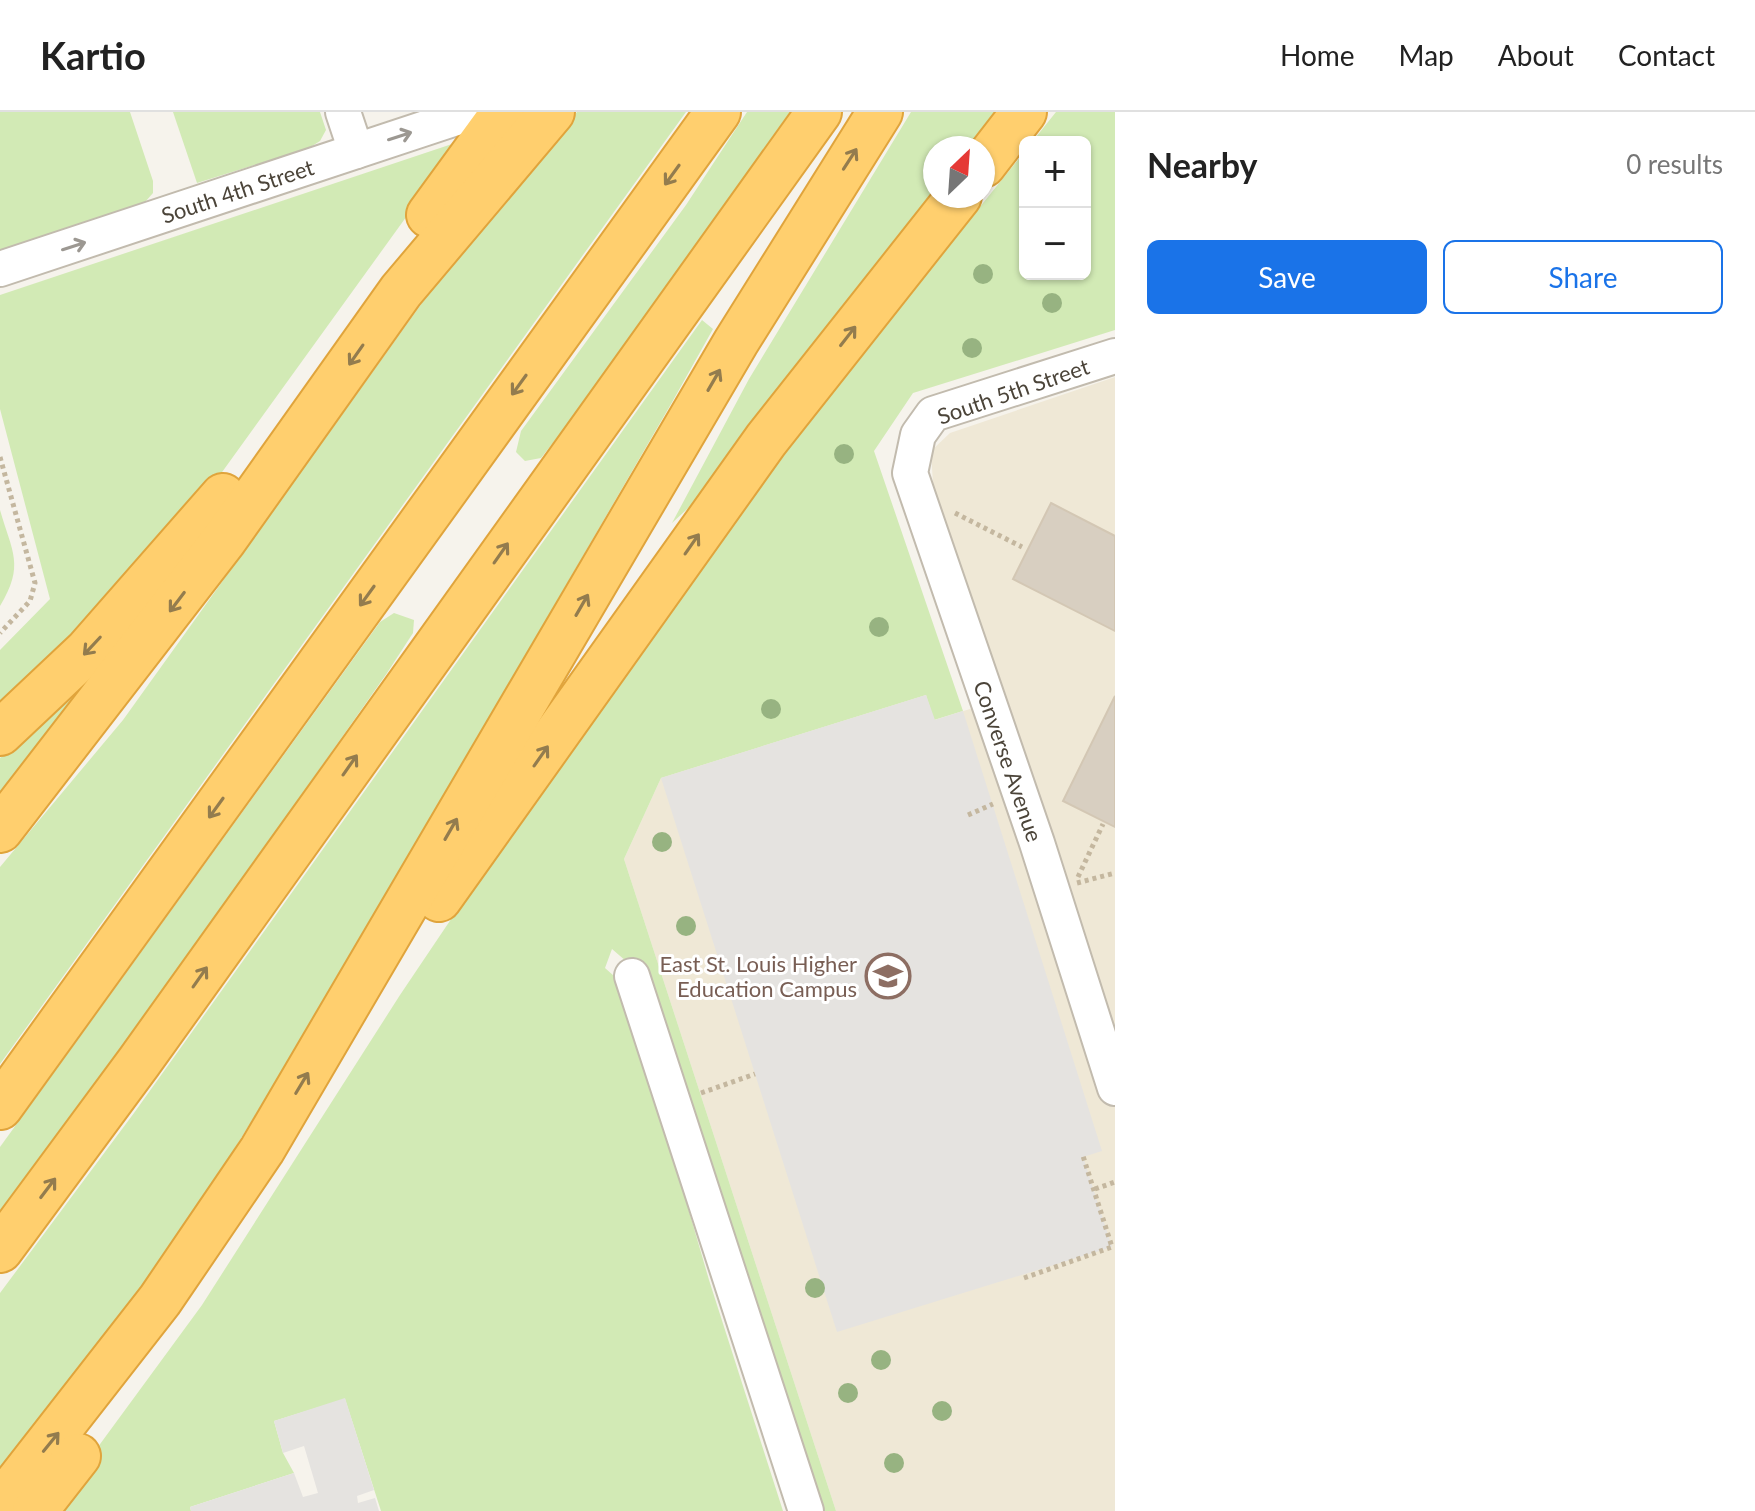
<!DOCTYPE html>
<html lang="en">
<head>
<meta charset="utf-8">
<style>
  body { margin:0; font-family:Lato,sans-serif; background:#f6f6f6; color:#222 }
  .controls { position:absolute; right:24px; top:24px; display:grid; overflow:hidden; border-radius:12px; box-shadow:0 2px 6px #0004 }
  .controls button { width:72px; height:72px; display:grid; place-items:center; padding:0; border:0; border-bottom:2px solid #e0e0e0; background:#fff; color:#222; font:40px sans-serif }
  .compass { position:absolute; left:923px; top:24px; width:72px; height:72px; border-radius:50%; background:#fff; box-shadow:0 2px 6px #0004; rotate:25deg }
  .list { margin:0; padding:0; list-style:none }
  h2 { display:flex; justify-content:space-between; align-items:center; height:104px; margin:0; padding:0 32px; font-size:34px }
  h2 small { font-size:26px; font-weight:400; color:#767676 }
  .actions { display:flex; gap:16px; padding:24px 32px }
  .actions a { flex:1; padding:18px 0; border:2px solid #1a73e8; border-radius:12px; text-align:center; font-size:28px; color:#1a73e8 }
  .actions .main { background:#1a73e8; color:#fff }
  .map { position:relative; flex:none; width:1115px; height:1399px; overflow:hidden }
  header { display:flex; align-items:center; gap:48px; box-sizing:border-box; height:112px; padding:0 40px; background:#fff; border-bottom:2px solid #e0e0e0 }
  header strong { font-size:38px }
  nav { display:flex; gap:44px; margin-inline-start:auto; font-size:28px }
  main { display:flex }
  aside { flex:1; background:#fff }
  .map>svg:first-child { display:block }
  .education { fill:#efe8d6 }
  .green { fill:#d2eab5 }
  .parking { fill:#e5e3e0 }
  .building { fill:#d8cfc1; stroke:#d3c7b4; stroke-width:2 }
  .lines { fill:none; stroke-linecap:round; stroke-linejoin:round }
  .minor-casing { stroke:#c2bbae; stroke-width:38 }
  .highway-casing { stroke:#e0a43c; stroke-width:48 }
  .path { stroke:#c4b79f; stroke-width:5; stroke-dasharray:4 4; stroke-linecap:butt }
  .minor { stroke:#fff; stroke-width:34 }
  .highway { stroke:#ffcf6e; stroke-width:44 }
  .tree { fill:#97b381 }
  .oneway { stroke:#9c9892 }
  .oneway2 { stroke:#937c4e }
  .labels { text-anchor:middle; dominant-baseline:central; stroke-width:6; stroke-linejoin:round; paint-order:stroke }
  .street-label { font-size:22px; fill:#4b4439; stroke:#fff }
  .education-label { font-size:22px; fill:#785e54; stroke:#fff; text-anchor:end }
</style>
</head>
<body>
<header>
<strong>Kartio</strong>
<nav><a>Home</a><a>Map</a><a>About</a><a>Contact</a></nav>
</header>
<main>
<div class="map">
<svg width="1115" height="1399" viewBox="0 0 1115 1399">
  <rect width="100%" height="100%" fill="#f6f3ec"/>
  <!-- education -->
  <polygon class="education" points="1115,265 1115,1399 836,1399 624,747 661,666 926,583 935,608 1005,586 933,372 931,339 950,321"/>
  <!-- green -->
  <g class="green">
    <polygon points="0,0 130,0 153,69 153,81 145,90 0,140"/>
    <polygon points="173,0 320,0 326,18 320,29 309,36 197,71"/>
    <polygon points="577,0 686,0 0,952 0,755 123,608 427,184"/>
    <polygon points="747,0 790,0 604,266 541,346 525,349 516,340 521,319 686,93"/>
    <polygon points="911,0 1008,0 979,36 935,36 935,84 711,375 672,411 749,267"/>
    <polygon points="1056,0 1115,0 1115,218 913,281 874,339 963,599 934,608 926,583 661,666 624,747 836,1399 817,1399 634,856 612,837 605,856 623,872 709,1168 783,1399 381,1399 345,1287 274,1309 283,1341 294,1361 190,1395 191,1399 51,1399 202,1193 400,883 511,718 683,475 848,258 1025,39 1025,162 1085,162 1085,30 1032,30"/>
    <polygon points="461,29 194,399 0,603 0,538 50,487 0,297 0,183"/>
    <polygon points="702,208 713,217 671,292 328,884 205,1085 122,1203 0,1361 0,1181 134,1001"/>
    <path d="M0,398c12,42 25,55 0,96z"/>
    <polygon points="394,501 414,508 413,521 387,561 53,1037 0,1103 0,1035 380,510"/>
    <polygon points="97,556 0,699 0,646 44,609"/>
  </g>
  <!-- parking -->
  <g class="parking">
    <polygon points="926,583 935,608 963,599 1102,1039 1083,1045 1112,1135 837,1220 661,666"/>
    <polygon points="345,1286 374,1378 357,1384 358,1391 375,1386 379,1399 191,1399 190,1395 294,1361 303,1385 318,1381 304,1334 283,1341 274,1309"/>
  </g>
  <!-- building -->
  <g class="building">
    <polygon points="1051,391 1115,424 1115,519 1013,467"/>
    <polygon points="1115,584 1115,715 1063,689"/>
  </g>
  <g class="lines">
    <!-- minor casing -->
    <g class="minor-casing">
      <g id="minor">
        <polyline points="343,0 356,39"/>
        <path id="s1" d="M0,157l474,-157"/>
        <path id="s2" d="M1115,244l-182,58 -15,21 -8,38 127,370 78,245"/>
        <polyline points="632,864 806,1399"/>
      </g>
    </g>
    <!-- highway casing -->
    <g class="highway-casing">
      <g id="highway">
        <polyline points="983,53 1024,0"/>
        <polyline points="429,103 504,0"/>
        <polyline points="0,621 87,539 223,384"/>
        <polyline points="0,718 224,428 401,179 552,0"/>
        <polyline points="439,787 766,328 959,84"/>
        <polyline points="0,995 718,0"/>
        <polyline points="0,1138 139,950 819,0"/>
        <polyline points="0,1393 160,1188 262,1038 736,230 880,0"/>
        <polyline points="35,1399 78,1344"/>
      </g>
    </g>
    <!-- path -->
    <g class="path">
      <polyline points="0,345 35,471 30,489 0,521"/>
      <polyline points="955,401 1022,435"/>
      <polyline points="968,703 993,692"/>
      <polyline points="1078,765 1103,712"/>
      <polyline points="1077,771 1115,761"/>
      <polyline points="701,981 755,962"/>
      <polyline points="1095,1077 1115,1070"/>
      <polyline points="1024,1166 1112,1135 1083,1044"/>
    </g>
    <!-- minor -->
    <use href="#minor" class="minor"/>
    <!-- highway -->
    <use href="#highway" class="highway"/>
  </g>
  <!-- trees -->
  <g class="tree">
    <circle cx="983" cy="162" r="10"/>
    <circle cx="1052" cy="191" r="10"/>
    <circle cx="972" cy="236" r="10"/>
    <circle cx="844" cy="342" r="10"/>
    <circle cx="879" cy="515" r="10"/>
    <circle cx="771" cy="597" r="10"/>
    <circle cx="662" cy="730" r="10"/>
    <circle cx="686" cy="814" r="10"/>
    <circle cx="815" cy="1176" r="10"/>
    <circle cx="881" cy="1248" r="10"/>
    <circle cx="848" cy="1281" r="10"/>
    <circle cx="942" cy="1299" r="10"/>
    <circle cx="894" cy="1351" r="10"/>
  </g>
  <!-- one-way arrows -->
  <defs><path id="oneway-shaft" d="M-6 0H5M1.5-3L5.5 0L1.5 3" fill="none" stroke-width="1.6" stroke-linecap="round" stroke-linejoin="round" transform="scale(2)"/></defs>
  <g class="oneway">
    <use href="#oneway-shaft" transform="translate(400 24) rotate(-18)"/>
    <use href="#oneway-shaft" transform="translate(74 134) rotate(-18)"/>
  </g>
  <g class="oneway2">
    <use href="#oneway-shaft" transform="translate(850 47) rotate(-57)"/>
    <use href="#oneway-shaft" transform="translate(672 63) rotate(126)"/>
    <use href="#oneway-shaft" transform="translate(848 224) rotate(-52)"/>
    <use href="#oneway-shaft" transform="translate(356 243) rotate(125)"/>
    <use href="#oneway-shaft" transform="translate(714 268) rotate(-60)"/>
    <use href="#oneway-shaft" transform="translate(519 273) rotate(126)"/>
    <use href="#oneway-shaft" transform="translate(692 432) rotate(-55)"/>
    <use href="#oneway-shaft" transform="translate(501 441) rotate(-55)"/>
    <use href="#oneway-shaft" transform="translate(367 484) rotate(126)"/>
    <use href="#oneway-shaft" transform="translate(177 490) rotate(127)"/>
    <use href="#oneway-shaft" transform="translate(582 493) rotate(-60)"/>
    <use href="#oneway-shaft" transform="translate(92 534) rotate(133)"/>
    <use href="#oneway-shaft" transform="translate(541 644) rotate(-55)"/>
    <use href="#oneway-shaft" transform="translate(350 653) rotate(-55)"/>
    <use href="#oneway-shaft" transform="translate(216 696) rotate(126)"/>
    <use href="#oneway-shaft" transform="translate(451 717) rotate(-60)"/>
    <use href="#oneway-shaft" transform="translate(200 865) rotate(-55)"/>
    <use href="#oneway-shaft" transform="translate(302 971) rotate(-59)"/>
    <use href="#oneway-shaft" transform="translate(48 1076) rotate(-53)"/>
    <use href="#oneway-shaft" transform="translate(51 1330) rotate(-51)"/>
  </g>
  <!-- icons -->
  <defs>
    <g id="university-ring" transform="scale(2.3)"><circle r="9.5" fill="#fff" stroke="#8d6e63" stroke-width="1.5"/><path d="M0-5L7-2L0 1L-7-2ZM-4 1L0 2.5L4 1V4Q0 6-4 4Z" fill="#8d6e63"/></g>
  </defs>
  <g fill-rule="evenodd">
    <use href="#university-ring" x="888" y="864"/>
  </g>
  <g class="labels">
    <!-- street labels -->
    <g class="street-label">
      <text stroke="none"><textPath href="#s1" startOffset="250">South 4th Street</textPath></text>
      <text transform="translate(1013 279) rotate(-19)">South 5th Street</text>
      <text stroke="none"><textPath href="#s2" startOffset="560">Converse Avenue</textPath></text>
    </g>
    <!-- education labels -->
    <g class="education-label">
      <text x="857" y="851">East St. Louis Higher<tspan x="857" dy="25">Education Campus</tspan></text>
    </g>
  </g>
</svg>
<div class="controls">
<button>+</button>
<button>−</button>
</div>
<svg class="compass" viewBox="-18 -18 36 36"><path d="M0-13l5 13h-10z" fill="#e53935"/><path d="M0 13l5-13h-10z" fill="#767676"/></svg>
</div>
<aside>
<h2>Nearby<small>0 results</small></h2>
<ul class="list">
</ul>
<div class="actions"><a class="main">Save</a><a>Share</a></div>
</aside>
</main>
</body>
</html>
